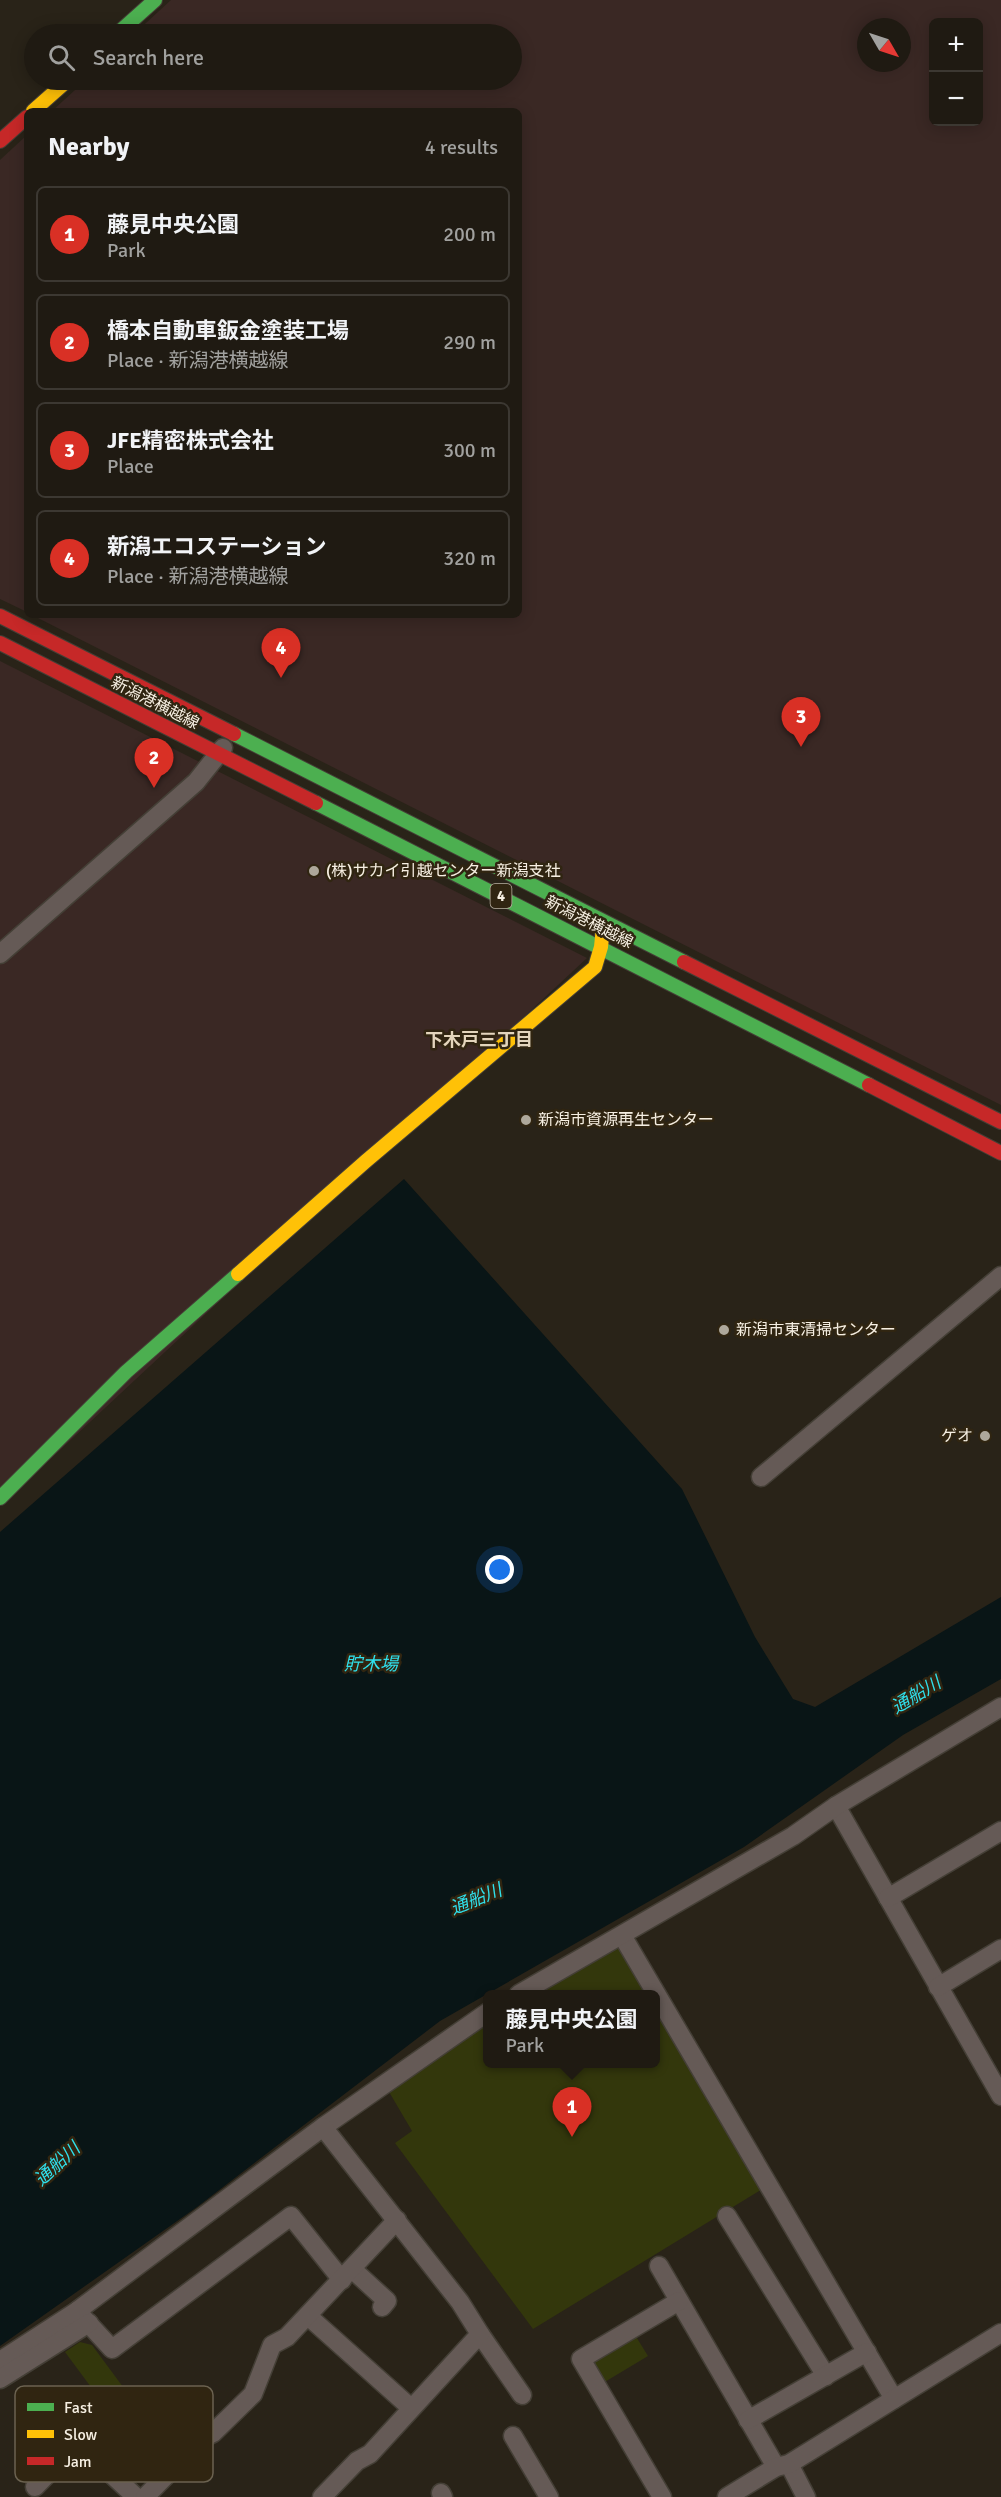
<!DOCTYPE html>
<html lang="en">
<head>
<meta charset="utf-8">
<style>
  body { margin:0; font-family:Signika,"Noto Sans JP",sans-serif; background:#2c2720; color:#f1f3f6 }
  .controls { position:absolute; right:18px; top:18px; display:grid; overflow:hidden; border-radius:9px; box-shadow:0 3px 15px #0003 }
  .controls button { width:54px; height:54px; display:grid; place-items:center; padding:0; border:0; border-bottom:2px solid #3c3832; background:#1f1a12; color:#f1f3f6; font:30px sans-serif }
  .compass { position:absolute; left:857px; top:18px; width:54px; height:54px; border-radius:50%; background:#1f1a12; box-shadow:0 3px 15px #0003; rotate:129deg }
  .you { position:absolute; left:500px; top:1570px; width:21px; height:21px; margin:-15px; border:4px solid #fff; border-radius:50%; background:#1a73e8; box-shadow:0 0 0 9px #1a73e833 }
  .badge { display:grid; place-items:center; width:39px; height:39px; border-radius:50%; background:#d93025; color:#fff; font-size:20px; font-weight:700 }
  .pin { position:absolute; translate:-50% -50px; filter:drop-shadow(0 2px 3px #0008) }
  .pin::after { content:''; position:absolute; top:32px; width:21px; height:18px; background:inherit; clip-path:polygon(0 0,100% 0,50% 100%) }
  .popup { position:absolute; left:483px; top:1990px; width:177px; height:78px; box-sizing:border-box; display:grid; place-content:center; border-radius:9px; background:#1f1a12; filter:drop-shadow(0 2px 4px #0005); font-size:20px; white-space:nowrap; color:#a1a19f }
  .popup b { font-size:22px; color:#f1f3f6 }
  .popup::after { content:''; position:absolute; left:50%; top:100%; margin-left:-12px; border:12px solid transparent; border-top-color:#1f1a12 }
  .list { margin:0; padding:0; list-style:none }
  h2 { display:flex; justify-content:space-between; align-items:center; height:78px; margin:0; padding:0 24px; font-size:26px }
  h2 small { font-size:20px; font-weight:400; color:#a1a19f }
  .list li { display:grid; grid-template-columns:39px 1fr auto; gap:18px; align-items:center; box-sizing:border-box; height:96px; margin:0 12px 12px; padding:0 12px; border:2px solid #3c3832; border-radius:9px }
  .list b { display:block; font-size:22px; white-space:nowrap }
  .list p { margin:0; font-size:20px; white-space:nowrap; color:#a1a19f }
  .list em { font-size:20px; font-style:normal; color:#a1a19f }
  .icon { flex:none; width:33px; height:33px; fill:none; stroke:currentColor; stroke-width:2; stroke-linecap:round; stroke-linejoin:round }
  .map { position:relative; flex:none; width:1001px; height:2497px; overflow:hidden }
  .search { position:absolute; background:#1f1a12; box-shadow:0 3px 15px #0003; left:24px; top:24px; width:498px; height:66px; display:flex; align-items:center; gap:15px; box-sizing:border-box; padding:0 21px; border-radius:33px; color:#a1a19f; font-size:22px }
  .panel { position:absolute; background:#1f1a12; box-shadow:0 3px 15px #0003; left:24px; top:108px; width:498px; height:510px; border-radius:9px }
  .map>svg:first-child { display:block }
  .industrial { fill:#3a2824; fill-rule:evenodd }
  .green { fill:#33370c }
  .water { fill:#091516 }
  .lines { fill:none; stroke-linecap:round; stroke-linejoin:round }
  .street-casing { stroke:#443f36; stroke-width:21 }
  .fast-casing { stroke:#443f36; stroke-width:16 }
  .slow-casing { stroke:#443f36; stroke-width:16 }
  .jam-casing { stroke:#443f36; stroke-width:16 }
  .street { stroke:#655a56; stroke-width:18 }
  .fast { stroke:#4caf50; stroke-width:14 }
  .slow { stroke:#ffc107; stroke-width:14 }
  .jam { stroke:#c62828; stroke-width:14 }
  .poi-dot { fill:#aea89b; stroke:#302511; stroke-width:2 }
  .labels { text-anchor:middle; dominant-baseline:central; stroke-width:5; stroke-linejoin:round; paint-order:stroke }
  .shield { fill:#302511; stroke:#bbb2a3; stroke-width:1.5 }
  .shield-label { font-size:15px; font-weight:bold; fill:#f6efe2 }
  .street-label { font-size:16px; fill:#f6efe2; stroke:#302511 }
  .poi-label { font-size:16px; fill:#f6efe2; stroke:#302511; text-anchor:start }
  .neighbourhood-label { font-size:18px; font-weight:bold; fill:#e3d5bc; stroke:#302511 }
  .water-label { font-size:18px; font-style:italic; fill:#2fe0ec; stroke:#302511 }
  .key { fill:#302511; stroke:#6b6250; stroke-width:1.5 }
  .key-label { font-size:16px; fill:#f6efe2 }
</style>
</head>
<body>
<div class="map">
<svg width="1001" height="2497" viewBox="0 0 1001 2497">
  <rect width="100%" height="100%" fill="#292318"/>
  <!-- industrial -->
  <g class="industrial">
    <path d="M171,0h830v1105l-969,-490h487v-504h-467l34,-31h426v-46h-378zM934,22h44v100h-44zM866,27h36v36h-36z"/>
    <polygon points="27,135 27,612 0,599 0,160"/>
    <polygon points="0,661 587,958 0,1506"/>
  </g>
  <!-- green -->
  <g class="green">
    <polygon points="623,1937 769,2185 533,2329 395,2143 412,2131 385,2085 488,2012 488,2064 656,2064 656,1994 519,1994"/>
    <polygon points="635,2335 648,2356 603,2383 590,2362"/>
    <polygon points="80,2342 92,2345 123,2387 102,2402 65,2352"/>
  </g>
  <!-- water -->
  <polygon class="water" points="404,1179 682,1489 755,1637 793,1699 815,1707 1001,1597 1001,1679 903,1735 744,1847 440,2021 197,2207 0,2346 0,1532"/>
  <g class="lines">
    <!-- street casing -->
    <g class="street-casing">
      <g id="street">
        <polyline points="0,954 196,782 223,748"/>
        <polyline points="761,1477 1001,1276"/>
        <polyline points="836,1806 1001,2096"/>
        <polyline points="888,1898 1001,1831"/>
        <polyline points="623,1937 894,2399"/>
        <polyline points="938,1987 1001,1949"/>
        <polyline points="519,1994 793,1836 836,1806 1001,1707"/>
        <polyline points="727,2216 826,2376"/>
        <polyline points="659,2266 776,2467"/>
        <polyline points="352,2269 387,2301 382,2307"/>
        <polyline points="77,2311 112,2349 291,2216 342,2280"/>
        <polyline points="308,2316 411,2408"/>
        <polyline points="480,2334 522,2395"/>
        <polyline points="0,2361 77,2311 323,2127 488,2012"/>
        <polyline points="0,2379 89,2323"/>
        <polyline points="748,2420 867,2352"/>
        <polyline points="513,2436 549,2497"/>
        <polyline points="789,2464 806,2497"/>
        <polyline points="35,2487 78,2443 136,2497"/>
        <polyline points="441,2493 443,2497"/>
        <polyline points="145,2497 203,2438 213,2433 253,2394 272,2345 287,2337 397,2220"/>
        <polyline points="322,2497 357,2461 370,2454 480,2334 460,2302 323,2127"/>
        <polyline points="662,2497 581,2359 679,2301"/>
        <polyline points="727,2497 776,2467 789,2464 1001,2333"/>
      </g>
    </g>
    <!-- fast casing -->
    <g class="fast-casing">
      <g id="fast">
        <polyline points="117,34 155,0"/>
        <polyline points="234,734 684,962"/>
        <polyline points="316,803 869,1085"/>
        <polyline points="0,1498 126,1372 238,1274"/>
      </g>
    </g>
    <!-- slow casing -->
    <g class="slow-casing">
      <g id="slow">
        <polyline points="33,111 68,80"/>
        <polyline points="238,1274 366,1161 595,967 601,947 603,927"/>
      </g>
    </g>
    <!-- jam casing -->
    <g class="jam-casing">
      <g id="jam">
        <polyline points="0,141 27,117"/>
        <polyline points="0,616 234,734"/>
        <polyline points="0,643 316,803"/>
        <polyline points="684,962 1001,1122"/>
        <polyline points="869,1085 1001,1153"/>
      </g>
    </g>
    <!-- street -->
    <use href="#street" class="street"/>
    <!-- fast -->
    <use href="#fast" class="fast"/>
    <!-- slow -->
    <use href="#slow" class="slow"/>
    <!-- jam -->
    <use href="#jam" class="jam"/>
  </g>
  <!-- markers -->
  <g class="poi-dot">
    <circle cx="314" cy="871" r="6"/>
    <circle cx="526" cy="1120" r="6"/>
    <circle cx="724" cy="1330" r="6"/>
    <circle cx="985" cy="1436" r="6"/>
  </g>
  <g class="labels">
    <!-- shield labels -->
    <rect class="shield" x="490.5" y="884" width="21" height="24" rx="4.5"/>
    <g class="shield-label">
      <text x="501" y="896">4</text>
    </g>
    <!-- street labels -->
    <g class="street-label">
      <text transform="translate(155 703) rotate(27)">新潟港横越線</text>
      <text transform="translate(589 922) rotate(27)">新潟港横越線</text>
    </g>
    <!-- poi labels -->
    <g class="poi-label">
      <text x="326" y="871">(株)サカイ引越センター新潟支社</text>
      <text x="538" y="1120">新潟市資源再生センター</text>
      <text x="736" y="1330">新潟市東清掃センター</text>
      <text x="973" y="1436" text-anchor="end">ゲオ</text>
    </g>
    <!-- neighbourhood labels -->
    <g class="neighbourhood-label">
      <text x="479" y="1040">下木戸三丁目</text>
    </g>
    <!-- water labels -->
    <g class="water-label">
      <text x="371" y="1664">貯木場</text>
      <text transform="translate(916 1695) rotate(-31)">通船川</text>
      <text transform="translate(476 1899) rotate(-22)">通船川</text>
      <text transform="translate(57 2164) rotate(-43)">通船川</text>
    </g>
  </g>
  <!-- legend -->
  <rect x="15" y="2386" width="198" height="96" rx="9" class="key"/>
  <rect x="27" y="2403" width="27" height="8" fill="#4caf50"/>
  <rect x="27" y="2430" width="27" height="8" fill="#ffc107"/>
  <rect x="27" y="2457" width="27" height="8" fill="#c62828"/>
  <g class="key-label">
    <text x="64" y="2413">Fast</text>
    <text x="64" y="2440">Slow</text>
    <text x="64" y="2467">Jam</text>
  </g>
</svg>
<div class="controls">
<button>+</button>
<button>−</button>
</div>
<svg class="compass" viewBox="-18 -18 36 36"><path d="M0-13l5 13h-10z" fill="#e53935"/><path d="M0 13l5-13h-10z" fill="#a1a19f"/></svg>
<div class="you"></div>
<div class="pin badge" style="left:572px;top:2137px">1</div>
<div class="popup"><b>藤見中央公園</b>Park</div>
<div class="pin badge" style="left:154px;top:788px">2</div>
<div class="pin badge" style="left:801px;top:747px">3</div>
<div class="pin badge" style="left:281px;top:678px">4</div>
<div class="search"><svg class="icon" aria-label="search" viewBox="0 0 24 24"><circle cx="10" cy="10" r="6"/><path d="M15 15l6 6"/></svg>Search here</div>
<section class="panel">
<h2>Nearby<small>4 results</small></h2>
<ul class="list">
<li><span class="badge">1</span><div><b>藤見中央公園</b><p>Park</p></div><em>200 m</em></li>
<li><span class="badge">2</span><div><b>橋本自動車鈑金塗装工場</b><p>Place · 新潟港横越線</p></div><em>290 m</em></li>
<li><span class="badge">3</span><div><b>JFE精密株式会社</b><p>Place</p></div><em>300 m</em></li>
<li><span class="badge">4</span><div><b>新潟エコステーション</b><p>Place · 新潟港横越線</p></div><em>320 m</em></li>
</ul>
</section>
</div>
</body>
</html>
